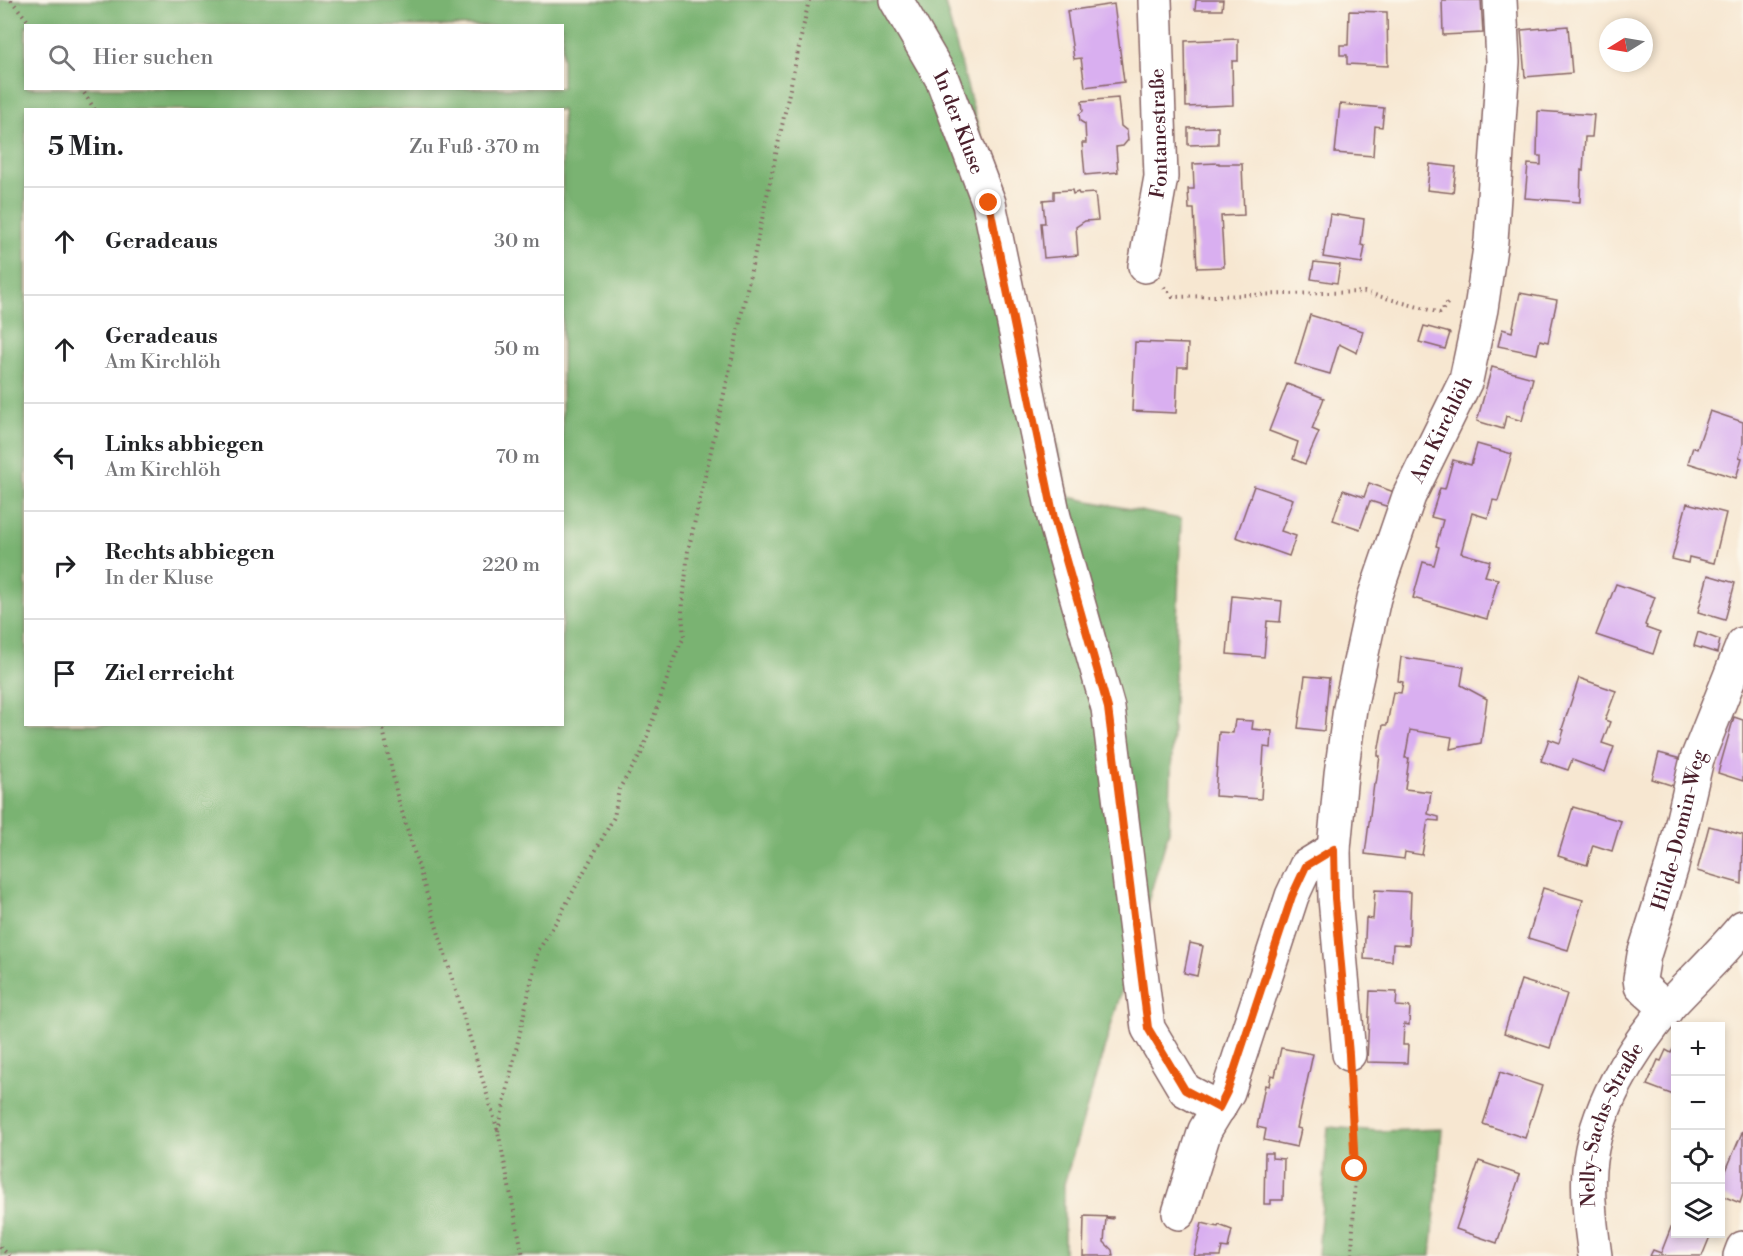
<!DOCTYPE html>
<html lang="de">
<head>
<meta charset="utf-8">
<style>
  body { margin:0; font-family:"Libre Bodoni",serif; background:#f6f6f6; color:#202124 }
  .controls { position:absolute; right:18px; bottom:18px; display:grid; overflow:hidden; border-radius:0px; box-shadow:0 3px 9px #0003 }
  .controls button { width:54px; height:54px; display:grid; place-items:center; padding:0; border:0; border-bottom:2px solid #e0e0e0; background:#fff; color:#202124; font:30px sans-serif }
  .compass { position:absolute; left:1599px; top:18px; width:54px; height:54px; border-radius:50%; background:#fff; box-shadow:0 3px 9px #0003; rotate:259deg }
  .stop { position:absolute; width:18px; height:18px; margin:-14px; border:4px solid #ea580c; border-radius:50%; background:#fff }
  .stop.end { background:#ea580c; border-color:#fff; box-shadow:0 2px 6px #0008 }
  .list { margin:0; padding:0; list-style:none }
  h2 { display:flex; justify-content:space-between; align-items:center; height:78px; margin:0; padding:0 24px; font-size:26px }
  h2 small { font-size:20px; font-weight:400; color:#757577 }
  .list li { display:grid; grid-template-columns:39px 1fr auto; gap:18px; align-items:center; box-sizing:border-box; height:108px; padding:0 24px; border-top:2px solid #e0e0e0 }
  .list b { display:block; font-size:22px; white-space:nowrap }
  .list p { margin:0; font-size:20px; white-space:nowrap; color:#757577 }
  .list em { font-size:20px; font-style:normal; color:#757577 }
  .icon { flex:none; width:33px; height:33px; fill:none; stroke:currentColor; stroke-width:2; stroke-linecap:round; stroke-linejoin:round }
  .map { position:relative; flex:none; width:1743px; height:1256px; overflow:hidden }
  .search { position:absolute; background:#fff; box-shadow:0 3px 9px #0003; left:24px; top:24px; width:540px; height:66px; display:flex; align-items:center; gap:15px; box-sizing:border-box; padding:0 21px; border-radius:0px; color:#757577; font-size:22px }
  .panel { position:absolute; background:#fff; box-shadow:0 3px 9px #0003; left:24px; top:108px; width:540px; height:618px; border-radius:0px }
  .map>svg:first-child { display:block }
  .forest { fill:#7ab372; stroke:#62694e; stroke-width:1.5; fill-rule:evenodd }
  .building { fill:#d9aff0 }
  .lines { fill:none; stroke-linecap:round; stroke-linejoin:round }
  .minor-casing { stroke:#876565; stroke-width:36 }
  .path { stroke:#876565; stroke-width:4; stroke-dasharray:1.5 4.5; stroke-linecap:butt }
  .minor { stroke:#fff; stroke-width:33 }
  .route { stroke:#ea580c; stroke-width:8 }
  .labels { text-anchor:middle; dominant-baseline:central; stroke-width:6; stroke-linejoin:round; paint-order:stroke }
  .street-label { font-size:20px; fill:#4a1f2b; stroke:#fbf7ec }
</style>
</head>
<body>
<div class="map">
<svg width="1743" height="1256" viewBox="0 0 1743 1256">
  <rect width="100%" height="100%" fill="#fbf7ec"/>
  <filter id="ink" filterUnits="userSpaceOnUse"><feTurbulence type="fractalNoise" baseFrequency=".0167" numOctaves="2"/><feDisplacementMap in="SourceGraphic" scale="12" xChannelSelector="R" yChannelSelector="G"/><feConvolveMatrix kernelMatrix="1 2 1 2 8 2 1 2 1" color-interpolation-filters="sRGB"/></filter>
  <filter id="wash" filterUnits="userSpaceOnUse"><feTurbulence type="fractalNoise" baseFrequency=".008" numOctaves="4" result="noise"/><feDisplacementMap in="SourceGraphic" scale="24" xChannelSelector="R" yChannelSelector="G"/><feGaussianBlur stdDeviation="1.35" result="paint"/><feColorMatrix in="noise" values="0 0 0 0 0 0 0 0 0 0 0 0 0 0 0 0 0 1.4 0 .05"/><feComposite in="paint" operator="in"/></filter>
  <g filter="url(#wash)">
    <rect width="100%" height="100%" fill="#f7e7d1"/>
    <!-- forest -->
    <g class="forest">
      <path d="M0,0h944l85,316 40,181 112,22 -12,312 -105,353v72h-1064zM26,26h536v62h-536zM26,110h536v614h-536z"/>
      <polygon points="1328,1127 1378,1131 1442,1129 1431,1256 1318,1256"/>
    </g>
    <g id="blocks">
      <!-- building -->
      <g class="building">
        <polygon points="1196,0 1223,0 1222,10 1195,10"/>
        <polygon points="1442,0 1481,0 1483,33 1443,35"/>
        <polygon points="1114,4 1124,82 1085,87 1081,58 1074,59 1067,11"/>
        <polygon points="1349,11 1387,12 1388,66 1347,64 1347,55 1340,55 1340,45 1348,45"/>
        <polygon points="1568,26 1572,73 1525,77 1521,30"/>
        <polygon points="1238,39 1238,61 1232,61 1233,105 1186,107 1185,41"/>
        <polygon points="1118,98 1121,126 1127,131 1128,140 1123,146 1116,147 1118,172 1085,175 1082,143 1086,143 1085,124 1080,121 1079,114 1083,111 1082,101"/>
        <polygon points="1340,104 1384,108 1382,127 1375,126 1373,156 1335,153"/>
        <polygon points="1538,111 1594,115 1592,137 1585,137 1583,171 1581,170 1580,202 1525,198 1528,164 1541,165 1541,156 1537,156"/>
        <polygon points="1218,127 1218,144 1188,145 1188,128"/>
        <polygon points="1219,163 1219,164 1242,164 1244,215 1221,216 1224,267 1197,268 1194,209 1189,209 1188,189 1194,189 1193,164"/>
        <polygon points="1430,164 1456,167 1453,193 1427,190"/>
        <polygon points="1072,190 1073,194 1078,192 1079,194 1095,193 1098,220 1085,221 1076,227 1078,255 1044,258 1041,223 1045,223 1043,200 1054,199 1054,191"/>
        <polygon points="1330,214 1364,219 1361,245 1365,246 1362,263 1323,257"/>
        <polygon points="1314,262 1340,265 1337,283 1311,279"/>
        <polygon points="1520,293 1557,300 1548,342 1540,340 1537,354 1498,346 1502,329 1512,332"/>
        <polygon points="1310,315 1363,331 1357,353 1339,344 1330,374 1295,364"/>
        <polygon points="1424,326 1450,333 1445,349 1419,342"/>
        <polygon points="1135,342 1188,344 1187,367 1178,367 1176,413 1132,411"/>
        <polygon points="1492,367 1533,378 1522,421 1506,416 1503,429 1477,421"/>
        <polygon points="1287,384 1324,398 1312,429 1319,432 1305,464 1293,459 1298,442 1269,431"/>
        <polygon points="1710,411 1743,422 1743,444 1739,457 1742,458 1736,478 1688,463 1693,447 1697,449"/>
        <polygon points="1477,444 1512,454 1498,501 1493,500 1488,518 1472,513 1461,553 1490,561 1485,576 1498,579 1487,619 1413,598 1423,562 1434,565 1439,547 1436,546 1443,520 1431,517 1440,488 1445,489 1453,460 1471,465"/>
        <polygon points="1369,483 1394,492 1389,507 1370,501 1360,529 1333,520 1343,490 1364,497"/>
        <polygon points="1254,486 1293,499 1281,531 1296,536 1289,556 1236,537"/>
        <polygon points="1687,503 1726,513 1714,563 1689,557 1688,563 1672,559"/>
        <polygon points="1708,575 1735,583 1725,620 1698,612"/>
        <polygon points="1616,584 1655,597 1645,625 1647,626 1646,628 1660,633 1653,654 1596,635"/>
        <polygon points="1232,596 1282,601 1280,622 1267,621 1264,657 1227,654"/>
        <polygon points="1698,632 1720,640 1717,653 1694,646"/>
        <polygon points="1401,657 1464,667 1461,685 1487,699 1481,743 1450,749 1452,737 1410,730 1405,758 1409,758 1405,789 1431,792 1428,814 1439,817 1439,821 1428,820 1422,855 1405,852 1404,859 1365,854 1374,784 1376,784 1380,756 1378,756 1378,753 1383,725 1387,725 1393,692 1401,693 1403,682 1398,681"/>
        <polygon points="1305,676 1329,678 1324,731 1298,728"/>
        <polygon points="1579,678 1616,691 1605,720 1610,722 1602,743 1614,747 1605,772 1572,760 1568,770 1541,761 1549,739 1560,743 1564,730 1562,729"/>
        <polygon points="1734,717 1743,720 1743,781 1718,773"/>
        <polygon points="1235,720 1253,721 1252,729 1272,731 1271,748 1264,747 1261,799 1215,796 1219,732 1233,733"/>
        <polygon points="1659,753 1685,760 1677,787 1652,779"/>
        <polygon points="1573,807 1621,821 1612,851 1593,845 1587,865 1558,856"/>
        <polygon points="1709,826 1743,835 1742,884 1697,871"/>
        <polygon points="1543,888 1583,900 1568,950 1528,938"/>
        <polygon points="1375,890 1411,892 1409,945 1393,944 1392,961 1364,959 1366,918 1373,919"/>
        <polygon points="1190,943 1203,946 1197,976 1184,973"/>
        <polygon points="1521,980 1567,994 1550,1048 1504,1033"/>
        <polygon points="1370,991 1397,992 1396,1006 1410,1007 1409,1025 1404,1024 1403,1045 1408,1045 1407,1063 1367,1062"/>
        <polygon points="1676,1043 1676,1096 1647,1085 1658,1060 1661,1061 1666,1050 1671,1053"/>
        <polygon points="1281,1048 1313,1054 1297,1128 1301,1129 1297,1147 1264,1140 1266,1129 1257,1127 1265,1085 1269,1086 1271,1075 1275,1076"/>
        <polygon points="1500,1072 1542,1086 1525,1138 1483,1124"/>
        <polygon points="1743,1130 1743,1194 1740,1203 1720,1195 1720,1185"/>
        <polygon points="1265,1153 1272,1153 1272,1158 1284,1159 1283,1200 1271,1200 1271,1204 1264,1204"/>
        <polygon points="1479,1161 1520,1175 1497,1243 1456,1229"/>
        <polygon points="1084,1216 1113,1217 1113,1219 1106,1218 1104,1242 1112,1250 1113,1256 1083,1256"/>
        <polygon points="1675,1217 1676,1234 1711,1234 1702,1256 1650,1256 1653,1250 1661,1253"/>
        <polygon points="1202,1223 1218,1227 1219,1225 1232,1230 1228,1248 1222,1247 1220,1256 1194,1256"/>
      </g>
    </g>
  </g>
  <g filter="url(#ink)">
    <use href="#blocks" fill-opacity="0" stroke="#876565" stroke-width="1.5"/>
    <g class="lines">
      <!-- minor casing -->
      <g class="minor-casing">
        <g id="minor">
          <path id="s1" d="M896,0l46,79 47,124 65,314 54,191 40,320 37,62 34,18"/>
          <path id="s2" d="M1145,266l16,-89 -6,-177"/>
          <path id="s3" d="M1667,1009l-26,-23 -1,-7 4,-24 28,-89 25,-107 46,-115"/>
          <path id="s4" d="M1349,1054l-14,-156 -1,-49 7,-75 9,-66 24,-110 35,-102 57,-116 15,-71 10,-68 12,-179 -3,-62"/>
          <polyline points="1179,1213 1205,1130 1228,1092 1292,896 1306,866 1334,849"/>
          <path id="s5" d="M1595,1256c-4,-29 -8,-58 -6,-87 5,-58 41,-118 79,-162 25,-27 52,-52 75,-80"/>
          <polyline points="1740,1256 1743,1248"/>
        </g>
      </g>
      <!-- path -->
      <g class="path">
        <polyline points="11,0 32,26"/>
        <polyline points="81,88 95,110"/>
        <polyline points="1164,287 1173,297 1364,292 1440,313 1449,301"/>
        <polyline points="382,724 397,795 498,1131 523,1256"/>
        <polyline points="1350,1085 1355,1169 1352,1256"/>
        <polyline points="498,1131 538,951 559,917 614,817 619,789 641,754 676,653 684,637 682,613 688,551 732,359 809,0"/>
        <polyline points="0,1247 10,1256"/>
      </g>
      <!-- minor -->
      <use href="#minor" class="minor"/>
    </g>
  </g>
  <g class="lines" filter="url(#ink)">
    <!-- route -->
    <polyline class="route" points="989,203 1054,518 1108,708 1148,1028 1185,1090 1219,1108 1227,1092 1292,896 1306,866 1334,849 1335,898 1349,1054 1355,1169"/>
  </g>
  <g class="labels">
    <!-- street labels -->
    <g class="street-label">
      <text stroke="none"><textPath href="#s1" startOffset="138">In der Kluse</textPath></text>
      <text stroke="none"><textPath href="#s2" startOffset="134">Fontanestraße</textPath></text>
      <text stroke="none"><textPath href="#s4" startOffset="642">Am Kirchlöh</textPath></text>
      <text stroke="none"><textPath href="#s3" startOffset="196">Hilde-Domin-Weg</textPath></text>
      <text stroke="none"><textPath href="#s5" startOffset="136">Nelly-Sachs-Straße</textPath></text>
    </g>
  </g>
</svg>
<div class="controls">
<button>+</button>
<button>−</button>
<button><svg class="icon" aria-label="locate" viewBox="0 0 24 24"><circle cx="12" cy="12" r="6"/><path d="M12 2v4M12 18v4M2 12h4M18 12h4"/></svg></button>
<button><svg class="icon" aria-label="layers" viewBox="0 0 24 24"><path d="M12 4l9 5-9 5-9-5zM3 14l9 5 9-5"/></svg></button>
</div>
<svg class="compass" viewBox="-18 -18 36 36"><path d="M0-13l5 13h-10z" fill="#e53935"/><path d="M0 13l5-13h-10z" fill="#757577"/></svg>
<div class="stop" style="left:1355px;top:1169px"></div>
<div class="stop end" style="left:989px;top:203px"></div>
<div class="search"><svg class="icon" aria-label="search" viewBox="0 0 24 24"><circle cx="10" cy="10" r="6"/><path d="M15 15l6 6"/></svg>Hier suchen</div>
<section class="panel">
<h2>5 Min.<small>Zu Fuß · 370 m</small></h2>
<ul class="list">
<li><svg class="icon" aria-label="ahead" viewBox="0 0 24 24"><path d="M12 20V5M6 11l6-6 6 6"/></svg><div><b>Geradeaus</b></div><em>30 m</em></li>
<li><svg class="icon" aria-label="ahead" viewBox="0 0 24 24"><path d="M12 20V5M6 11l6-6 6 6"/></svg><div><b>Geradeaus</b><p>Am Kirchlöh</p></div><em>50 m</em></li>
<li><svg class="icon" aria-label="left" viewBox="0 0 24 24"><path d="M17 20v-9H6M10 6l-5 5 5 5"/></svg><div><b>Links abbiegen</b><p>Am Kirchlöh</p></div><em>70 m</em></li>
<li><svg class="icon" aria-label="right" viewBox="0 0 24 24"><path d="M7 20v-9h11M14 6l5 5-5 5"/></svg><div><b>Rechts abbiegen</b><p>In der Kluse</p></div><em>220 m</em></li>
<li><svg class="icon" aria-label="arrive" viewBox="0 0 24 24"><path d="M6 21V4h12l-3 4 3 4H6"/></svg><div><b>Ziel erreicht</b></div></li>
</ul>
</section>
</div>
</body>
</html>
